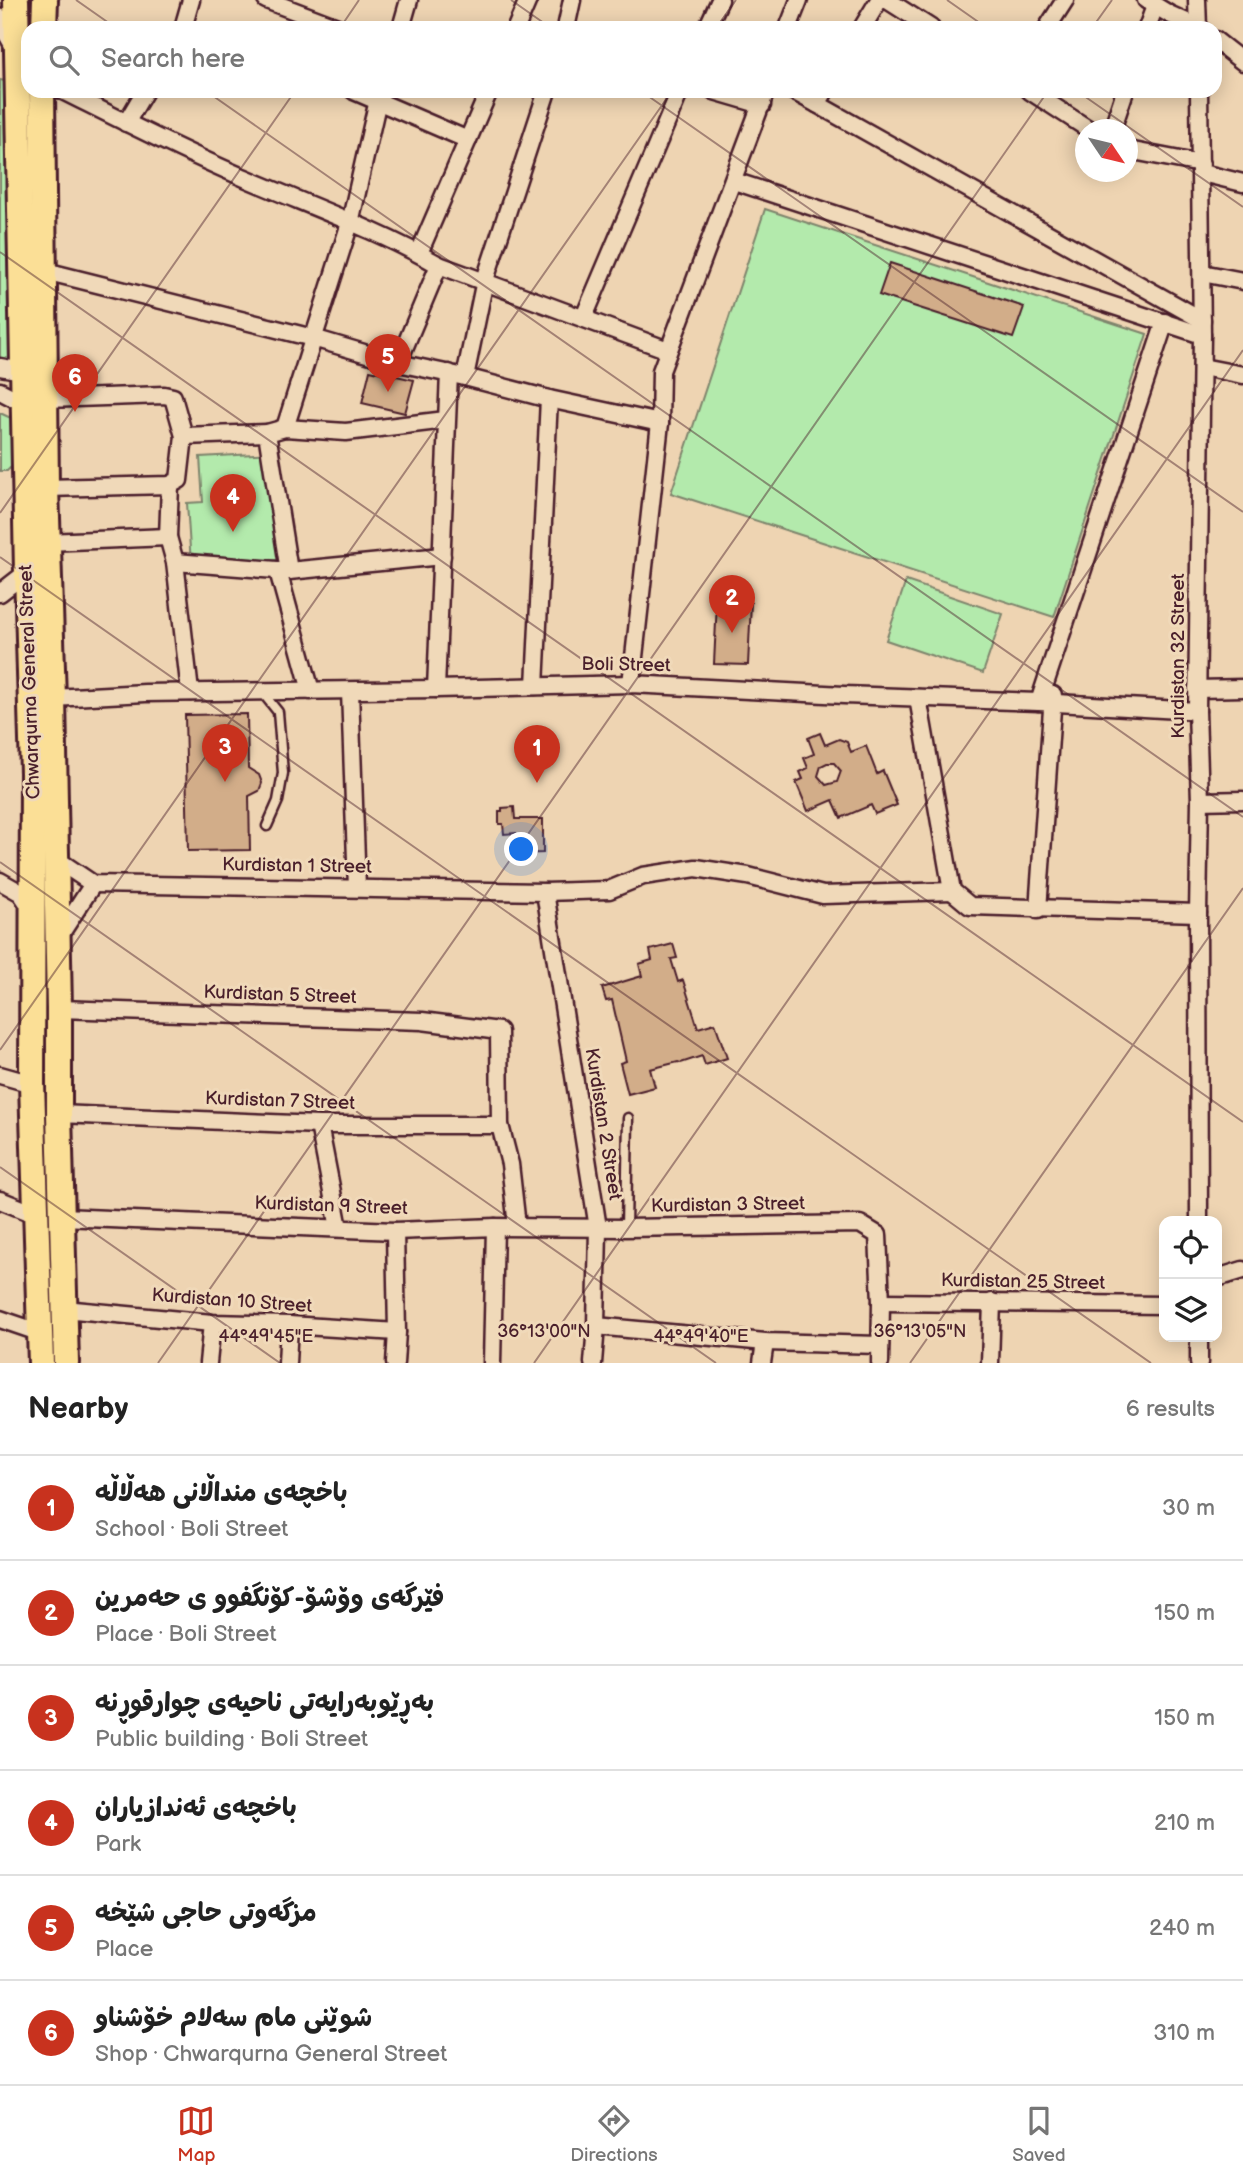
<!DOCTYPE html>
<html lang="en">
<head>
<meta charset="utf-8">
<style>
  body { margin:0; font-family:"Balsamiq Sans","Playpen Sans Arabic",sans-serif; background:#f2f2f2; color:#222 }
  .controls { position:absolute; right:21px; bottom:21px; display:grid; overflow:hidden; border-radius:14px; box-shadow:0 4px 18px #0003 }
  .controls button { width:63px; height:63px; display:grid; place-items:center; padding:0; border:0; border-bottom:2px solid #e0e0e0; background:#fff; color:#222; font:35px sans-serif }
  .compass { position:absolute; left:1075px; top:119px; width:63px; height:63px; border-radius:50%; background:#fff; box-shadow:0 4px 18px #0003; rotate:125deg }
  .you { position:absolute; left:522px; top:850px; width:24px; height:24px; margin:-18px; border:5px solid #fff; border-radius:50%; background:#1a73e8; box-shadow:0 0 0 10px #1a73e833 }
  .badge { display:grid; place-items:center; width:46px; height:46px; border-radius:50%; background:#c8321e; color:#fff; font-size:23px; font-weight:700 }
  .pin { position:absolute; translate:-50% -58px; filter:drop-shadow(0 2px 4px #0008) }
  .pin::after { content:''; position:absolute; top:37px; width:24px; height:21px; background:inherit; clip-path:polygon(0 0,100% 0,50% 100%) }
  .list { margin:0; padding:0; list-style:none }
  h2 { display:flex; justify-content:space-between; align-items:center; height:91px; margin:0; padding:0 28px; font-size:30px }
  h2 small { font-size:23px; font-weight:400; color:#767676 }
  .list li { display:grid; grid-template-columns:46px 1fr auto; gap:21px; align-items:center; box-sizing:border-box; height:105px; padding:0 28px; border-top:2px solid #e0e0e0 }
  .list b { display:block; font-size:26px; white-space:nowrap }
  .list p { margin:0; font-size:23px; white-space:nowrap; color:#767676 }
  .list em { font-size:23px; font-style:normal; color:#767676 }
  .icon { flex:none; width:38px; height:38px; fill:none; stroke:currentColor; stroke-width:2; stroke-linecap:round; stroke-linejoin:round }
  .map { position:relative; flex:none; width:1243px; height:1363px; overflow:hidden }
  .search { position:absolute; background:#fff; box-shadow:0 4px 18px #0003; left:21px; right:21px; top:21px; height:77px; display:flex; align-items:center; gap:18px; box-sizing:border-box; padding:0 24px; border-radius:21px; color:#767676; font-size:26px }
  .sheet { height:721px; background:#fff }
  nav { display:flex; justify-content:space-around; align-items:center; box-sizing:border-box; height:98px; border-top:2px solid #e0e0e0; background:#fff; font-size:19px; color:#767676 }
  nav a { display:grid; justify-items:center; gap:4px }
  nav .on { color:#c8321e }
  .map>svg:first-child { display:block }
  .green { fill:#b3eaac; stroke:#7e846c; stroke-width:2 }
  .building { fill:#d2ad89; stroke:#4a1f2b; stroke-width:2; fill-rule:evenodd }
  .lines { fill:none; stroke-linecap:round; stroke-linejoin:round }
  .service-casing { stroke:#4a1f2b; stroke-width:13 }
  .minor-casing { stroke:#4a1f2b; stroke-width:21 }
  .tertiary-casing { stroke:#4a1f2b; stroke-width:24 }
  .trunk-casing { stroke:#4a1f2b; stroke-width:30 }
  .service { stroke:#f0d9b9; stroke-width:8 }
  .minor { stroke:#f0d9b9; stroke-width:16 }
  .tertiary { stroke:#f0d9b9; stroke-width:19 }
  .trunk { stroke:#fbdf96; stroke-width:24 }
  .ticks { fill:none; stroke:#4a1f2b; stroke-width:2; stroke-opacity:0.45 }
  .labels { text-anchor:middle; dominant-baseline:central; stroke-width:6; stroke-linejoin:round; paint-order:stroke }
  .street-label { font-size:19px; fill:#4a1f2b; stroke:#f0d9b9 }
  .ticks-label { font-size:18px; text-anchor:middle; fill:#4a1f2b; stroke:#f0d9b9; stroke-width:6; stroke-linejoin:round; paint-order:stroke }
</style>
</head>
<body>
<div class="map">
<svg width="1243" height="1363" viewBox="0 0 1243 1363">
  <rect width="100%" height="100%" fill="#eed4b2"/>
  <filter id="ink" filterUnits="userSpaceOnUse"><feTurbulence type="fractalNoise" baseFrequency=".0143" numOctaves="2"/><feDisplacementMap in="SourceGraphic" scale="14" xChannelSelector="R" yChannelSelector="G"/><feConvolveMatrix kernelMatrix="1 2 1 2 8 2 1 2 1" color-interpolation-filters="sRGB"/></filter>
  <g filter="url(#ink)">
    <!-- green -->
    <g class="green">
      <polygon points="0,80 10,82 14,361 0,359"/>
      <polygon points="765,209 1147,334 1054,617 671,493"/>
      <polygon points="0,413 13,419 14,464 7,471 0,471"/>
      <polygon points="273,453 280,560 191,564 187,503 203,502 200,457"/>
      <polygon points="906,581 1003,614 983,673 886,640"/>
    </g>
    <!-- building -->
    <g class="building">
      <polygon points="890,263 1024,307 1013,338 879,295"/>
      <polygon points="370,370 414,380 405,413 362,403"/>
      <polygon points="717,601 751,603 748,665 714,664"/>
      <polygon points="247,714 248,768 259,775 262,783 259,791 249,796 250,850 188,851 185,715"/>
      <path d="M820,733l5,12 14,-6 8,3 4,10 15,-6 11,28 6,-3 14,34 -22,9 -4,-9 -30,13 -8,-18 -25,11 -12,-29 7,-3 -3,-7 8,-4 -4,-10 10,-4 -6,-16zM827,763h7l7,8 -4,11 -11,3 -8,-9 3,-10z"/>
      <polygon points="514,807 515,819 543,819 543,853 516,854 516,833 504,834 503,824 499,824 499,811 502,811 502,808"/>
      <polygon points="673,944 677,958 671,959 678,982 683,980 698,1028 715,1023 727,1058 705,1065 702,1056 681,1063 678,1062 650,1069 655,1087 628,1094 620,1063 626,1061 612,1000 606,1001 602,988 642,976 639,964 652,960 650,950"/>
    </g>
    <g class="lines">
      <!-- service casing -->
      <g class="service-casing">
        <g id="service">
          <polyline points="262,692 278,712 283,773 278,801 267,826"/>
          <polyline points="626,1228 628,1118"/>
        </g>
      </g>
      <!-- minor casing -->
      <g class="minor-casing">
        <g id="minor">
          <polyline points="266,0 340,28"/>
          <polyline points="887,0 931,28"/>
          <polyline points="1146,0 1169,14 1200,28"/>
          <polyline points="1197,0 1198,28"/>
          <polyline points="183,28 191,0"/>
          <polyline points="401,28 409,0"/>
          <polyline points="516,28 528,0"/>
          <polyline points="566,28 572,0"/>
          <polyline points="707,28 720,0"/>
          <polyline points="788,28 799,0"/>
          <polyline points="862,28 879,0"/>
          <polyline points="1047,28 1065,0"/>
          <polyline points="1147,28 1155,6"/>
          <polyline points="1215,40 1243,62"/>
          <path d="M63,91c60,30 120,61 182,87 65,28 133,52 194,87l229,85"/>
          <polyline points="354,91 468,140"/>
          <polyline points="714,91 762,105"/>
          <polyline points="793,91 817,104 825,91"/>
          <polyline points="1030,91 1090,130"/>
          <polyline points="817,104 1202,320"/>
          <polyline points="126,123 145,91"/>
          <polyline points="1112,130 1125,91"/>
          <polyline points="1128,150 1201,164"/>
          <polyline points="1202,173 1243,183"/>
          <polyline points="734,181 1202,335"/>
          <polyline points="419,253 489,91"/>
          <polyline points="45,271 313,338 398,363 465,377 549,399 660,423"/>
          <polyline points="1202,273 1243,281"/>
          <polyline points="584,317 680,91"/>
          <polyline points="398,363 439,265"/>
          <polyline points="0,367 23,371"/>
          <polyline points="1202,367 1243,375"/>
          <polyline points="465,377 485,280 547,91"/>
          <polyline points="0,391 23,403"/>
          <polyline points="285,428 350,223 380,91"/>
          <polyline points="184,436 267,433"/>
          <polyline points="170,485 168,537 175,562 190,692"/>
          <polyline points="46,488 170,485 179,480 184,436 173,397 164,395 47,399"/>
          <polyline points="47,542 168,537"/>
          <polyline points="175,562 289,571 442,556"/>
          <polyline points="278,571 311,691"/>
          <polyline points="289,571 267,433 285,428 346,432 446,420"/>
          <polyline points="0,593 27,572"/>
          <polyline points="631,684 660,423 661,371 766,91"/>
          <polyline points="535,686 549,399"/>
          <polyline points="436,689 449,373"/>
          <polyline points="1197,689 1243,688"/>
          <polyline points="350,691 357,888"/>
          <polyline points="53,698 145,693 436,689 631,684 844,695 1039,702 1197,711"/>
          <polyline points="918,698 952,891 970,906 1198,913"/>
          <polyline points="1039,702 1165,322"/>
          <polyline points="1200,801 1243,800"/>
          <polyline points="56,859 93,884 545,892 609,890 643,876 696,868 748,876 823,895 952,891"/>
          <polyline points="0,881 21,893 31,908"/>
          <polyline points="545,892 598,1228 596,1326 593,1363"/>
          <polyline points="1038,910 1053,695"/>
          <polyline points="58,938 93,884"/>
          <polyline points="59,1009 422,1021 499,1031 500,1125 510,1164 517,1226"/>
          <polyline points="0,1075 32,1084"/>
          <polyline points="59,1114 319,1125 500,1125"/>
          <polyline points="319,1125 339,1228"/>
          <polyline points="0,1200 37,1215"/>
          <polyline points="62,1217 395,1231 495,1227 626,1228 860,1224 878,1235 881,1302 880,1363"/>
          <polyline points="1199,1221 1198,913 1200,801 1197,711 1202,335 1199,91"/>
          <polyline points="395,1231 397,1332 395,1363"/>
          <polyline points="1217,1278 1243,1270"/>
          <polyline points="881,1302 1164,1305"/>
          <polyline points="64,1309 212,1323 289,1325 397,1332"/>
          <polyline points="0,1319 41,1333"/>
          <polyline points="596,1326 765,1342 880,1345"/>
          <polyline points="208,1363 212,1323"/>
          <polyline points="287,1363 289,1325"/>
          <polyline points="492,1363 495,1227"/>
          <polyline points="762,1363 765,1342"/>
          <polyline points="990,1363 992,1302"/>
          <polyline points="1199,1363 1199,1337"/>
        </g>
      </g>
      <!-- tertiary casing -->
      <g class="tertiary-casing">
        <polyline id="tertiary" points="0,19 17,49"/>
      </g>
      <!-- trunk casing -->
      <g class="trunk-casing">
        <g id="trunk">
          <polyline points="16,0 27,572 33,773 32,1084 41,1363"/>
          <polyline points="44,28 45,0"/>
          <polyline points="42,91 46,488 53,698 59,1009 59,1114 66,1363"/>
        </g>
      </g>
      <!-- service -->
      <use href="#service" class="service"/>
      <!-- minor -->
      <use href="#minor" class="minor"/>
      <!-- tertiary -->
      <use href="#tertiary" class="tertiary"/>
      <!-- trunk -->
      <use href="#trunk" class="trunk"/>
    </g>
  </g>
  <!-- ticks -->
  <path class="ticks" d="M76,0l40,28M511,0l40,28M947,0l40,28M340,28l19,-28M716,28l20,-28M1092,28l20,-28M206,91l1037,726M641,91l602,421M1077,91l166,116M0,252l1243,870M0,513l295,-422M0,557l1151,806M0,862l716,501M0,1050l672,-959M0,1167l280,196M158,1363l890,-1272M534,1363l709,-1013M910,1363l333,-475"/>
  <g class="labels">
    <!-- street labels -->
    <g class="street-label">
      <text transform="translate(1178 656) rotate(-90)">Kurdistan 32 Street</text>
      <text transform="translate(626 665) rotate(1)">Boli Street</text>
      <text transform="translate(30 682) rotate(-92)">Chwarqurna General Street</text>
      <text transform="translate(297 866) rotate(1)">Kurdistan 1 Street</text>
      <text transform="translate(280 995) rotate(2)">Kurdistan 5 Street</text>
      <text transform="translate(280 1101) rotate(2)">Kurdistan 7 Street</text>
      <text transform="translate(603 1124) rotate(81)">Kurdistan 2 Street</text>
      <text transform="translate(728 1205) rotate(-1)">Kurdistan 3 Street</text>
      <text transform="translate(331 1206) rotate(2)">Kurdistan 9 Street</text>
      <text transform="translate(1023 1282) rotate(1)">Kurdistan 25 Street</text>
      <text transform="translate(232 1301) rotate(4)">Kurdistan 10 Street</text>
    </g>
  </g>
  <g class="ticks-label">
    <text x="544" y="1337">36°13'00"N</text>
    <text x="920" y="1337">36°13'05"N</text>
    <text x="266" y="1342">44°49'45"E</text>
    <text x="701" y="1342">44°49'40"E</text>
  </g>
</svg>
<div class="controls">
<button><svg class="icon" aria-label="locate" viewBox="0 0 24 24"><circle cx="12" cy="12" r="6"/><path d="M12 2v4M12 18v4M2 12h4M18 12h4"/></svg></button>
<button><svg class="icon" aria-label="layers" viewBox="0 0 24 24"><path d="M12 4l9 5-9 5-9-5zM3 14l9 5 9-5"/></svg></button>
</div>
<svg class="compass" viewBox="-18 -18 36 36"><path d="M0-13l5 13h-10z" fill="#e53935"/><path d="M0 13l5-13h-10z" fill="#767676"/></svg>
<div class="you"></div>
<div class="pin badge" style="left:537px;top:783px">1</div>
<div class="pin badge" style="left:732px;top:633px">2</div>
<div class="pin badge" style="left:225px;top:782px">3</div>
<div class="pin badge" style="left:233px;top:532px">4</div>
<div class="pin badge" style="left:388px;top:392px">5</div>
<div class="pin badge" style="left:75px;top:412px">6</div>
<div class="search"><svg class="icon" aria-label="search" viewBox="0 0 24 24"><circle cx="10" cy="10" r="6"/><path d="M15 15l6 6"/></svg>Search here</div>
</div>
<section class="sheet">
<h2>Nearby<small>6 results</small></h2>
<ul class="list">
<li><span class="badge">1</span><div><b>باخچەی منداڵانی هەڵاڵە</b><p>School · Boli Street</p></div><em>30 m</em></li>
<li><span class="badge">2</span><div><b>فێرگەی وۆشۆ-کۆنگفوو ی حەمرین</b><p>Place · Boli Street</p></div><em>150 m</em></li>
<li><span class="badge">3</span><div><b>بەڕێوبەرایەتی ناحیەی چوارقوڕنە</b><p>Public building · Boli Street</p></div><em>150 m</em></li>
<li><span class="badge">4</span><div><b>باخچەی ئەندازیاران</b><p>Park</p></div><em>210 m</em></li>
<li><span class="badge">5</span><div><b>مزگەوتی حاجی شێخە</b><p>Place</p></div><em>240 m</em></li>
<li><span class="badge">6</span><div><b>شوێنی مام سەلام خۆشناو</b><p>Shop · Chwarqurna General Street</p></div><em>310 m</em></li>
</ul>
</section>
<nav>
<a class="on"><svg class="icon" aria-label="map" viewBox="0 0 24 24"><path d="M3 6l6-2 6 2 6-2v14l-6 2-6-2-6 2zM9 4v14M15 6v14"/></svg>Map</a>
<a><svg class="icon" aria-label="directions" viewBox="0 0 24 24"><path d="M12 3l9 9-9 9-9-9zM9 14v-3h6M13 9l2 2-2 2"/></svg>Directions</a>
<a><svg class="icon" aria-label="saved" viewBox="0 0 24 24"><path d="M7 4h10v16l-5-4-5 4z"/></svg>Saved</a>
</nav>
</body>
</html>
